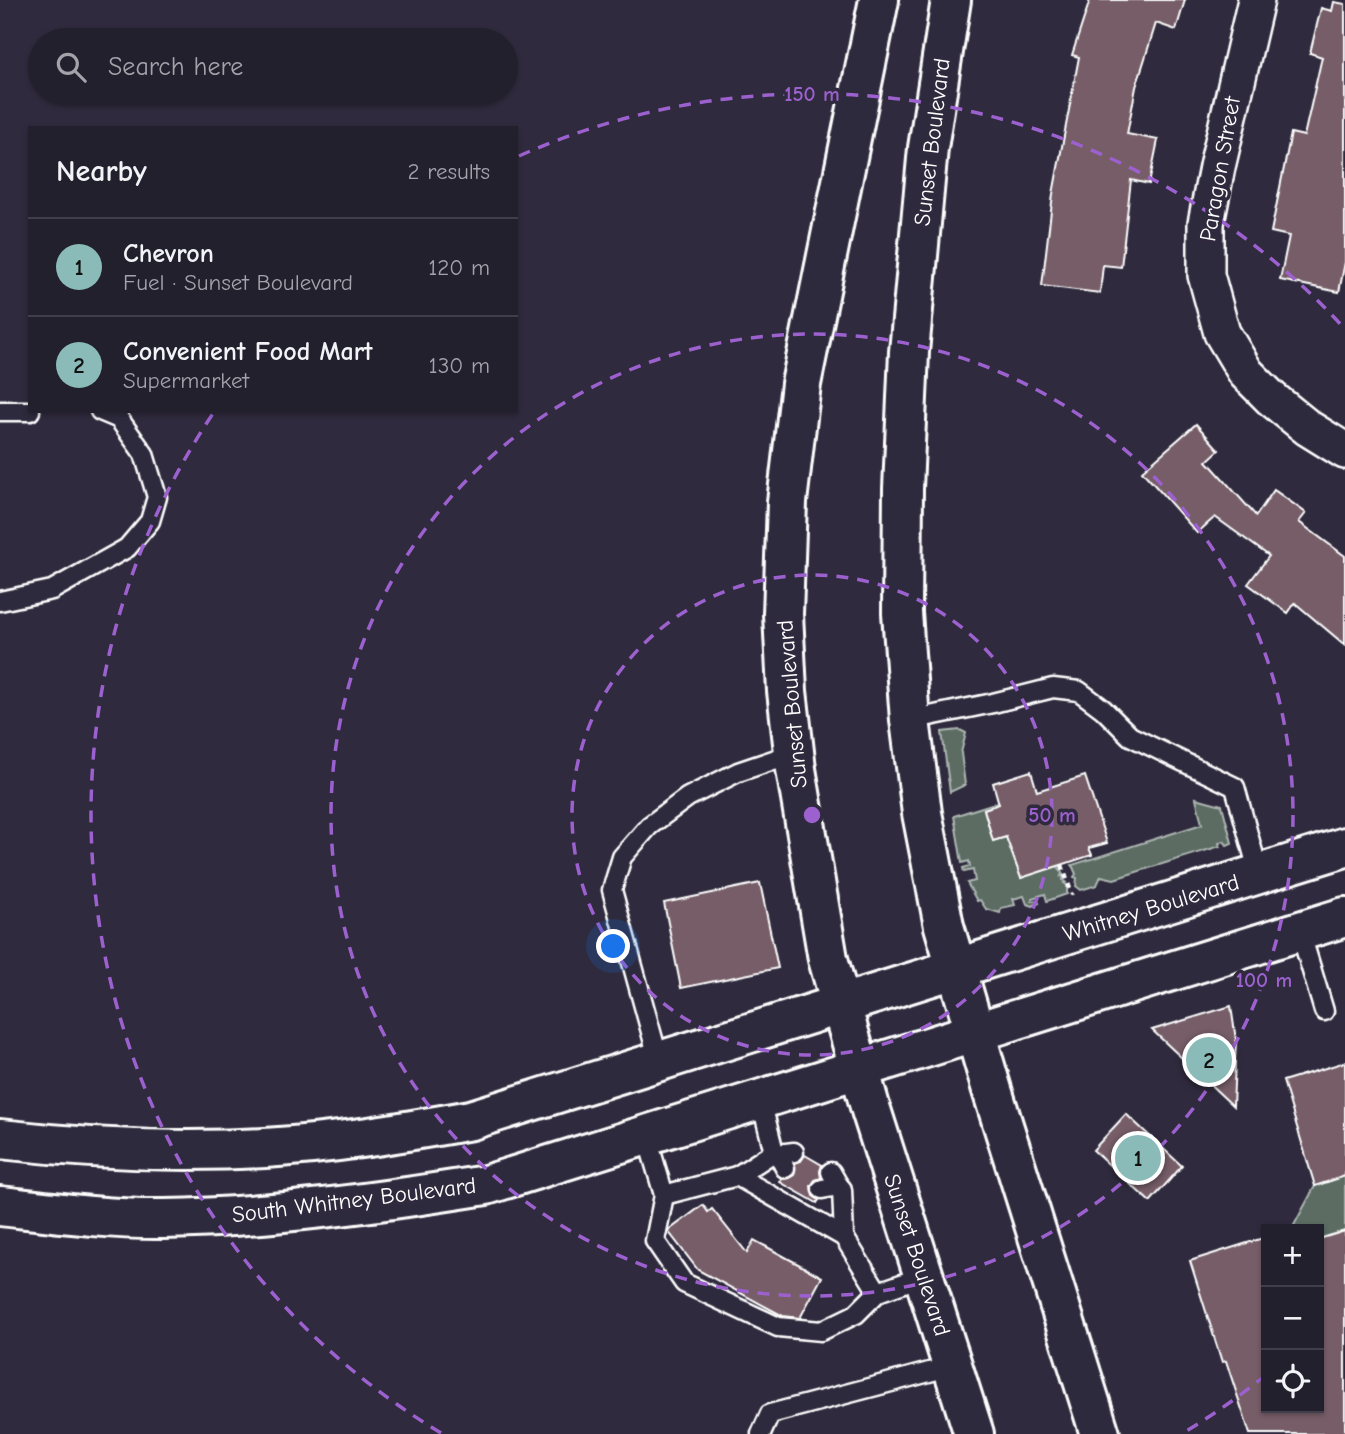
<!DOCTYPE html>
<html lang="en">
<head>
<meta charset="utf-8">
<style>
  body { margin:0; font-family:"Comic Neue",sans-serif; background:#2f2d3a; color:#f1f3f6 }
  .controls { position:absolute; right:21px; bottom:21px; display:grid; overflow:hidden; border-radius:0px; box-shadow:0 2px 5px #0004 }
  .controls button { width:63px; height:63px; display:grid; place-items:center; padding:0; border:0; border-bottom:2px solid #403e4a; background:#23202e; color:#f1f3f6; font:35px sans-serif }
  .you { position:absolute; left:614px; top:947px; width:24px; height:24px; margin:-18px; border:5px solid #fff; border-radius:50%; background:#1a73e8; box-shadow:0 0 0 10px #1a73e833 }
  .badge { display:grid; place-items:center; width:46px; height:46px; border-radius:50%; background:#8bbbb9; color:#111; font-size:23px; font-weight:700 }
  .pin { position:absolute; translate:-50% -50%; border:4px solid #fff; box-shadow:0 2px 7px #0006 }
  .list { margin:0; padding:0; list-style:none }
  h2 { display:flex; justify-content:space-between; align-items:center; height:91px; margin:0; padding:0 28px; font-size:30px }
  h2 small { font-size:23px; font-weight:400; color:#a3a3aa }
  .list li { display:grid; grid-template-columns:46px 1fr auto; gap:21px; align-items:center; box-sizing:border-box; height:98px; padding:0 28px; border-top:2px solid #403e4a }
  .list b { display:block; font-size:26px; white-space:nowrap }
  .list p { margin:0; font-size:23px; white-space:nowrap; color:#a3a3aa }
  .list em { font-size:23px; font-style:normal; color:#a3a3aa }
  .icon { flex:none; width:38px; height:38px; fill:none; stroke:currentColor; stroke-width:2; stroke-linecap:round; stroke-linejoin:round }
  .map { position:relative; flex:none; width:1345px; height:1434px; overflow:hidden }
  .search { position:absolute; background:#23202e; box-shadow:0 2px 5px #0004; left:28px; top:28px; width:490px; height:77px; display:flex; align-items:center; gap:18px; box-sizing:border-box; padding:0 24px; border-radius:38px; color:#a3a3aa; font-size:26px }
  .panel { position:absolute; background:#23202e; box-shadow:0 2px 5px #0004; left:28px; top:126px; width:490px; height:287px; border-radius:0px }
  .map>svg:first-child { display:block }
  .green { fill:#5b6c64; stroke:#adb6b2; stroke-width:2 }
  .building { fill:#765d68; stroke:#fff; stroke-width:2 }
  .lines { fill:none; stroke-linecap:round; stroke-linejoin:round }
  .service-casing { stroke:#fff; stroke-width:23 }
  .minor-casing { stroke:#fff; stroke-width:40 }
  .tertiary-casing { stroke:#fff; stroke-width:44 }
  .secondary-casing { stroke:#fff; stroke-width:44 }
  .path { stroke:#fff; stroke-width:4.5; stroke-dasharray:5 5; stroke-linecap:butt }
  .service { stroke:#2f2a3d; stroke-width:18 }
  .minor { stroke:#2f2a3d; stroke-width:35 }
  .tertiary { stroke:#2f2a3d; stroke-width:38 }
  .secondary { stroke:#2f2a3d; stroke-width:38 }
  .ring { fill:none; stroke:#9c61cf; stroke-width:3.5; stroke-dasharray:12 9 }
  .labels { text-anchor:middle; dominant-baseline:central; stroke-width:7; stroke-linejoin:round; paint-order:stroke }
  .street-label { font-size:23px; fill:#fff; stroke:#2f2a3d }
  .centre { fill:#9c61cf; stroke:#2f2a3d; stroke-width:3.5 }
  .ring-label { font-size:21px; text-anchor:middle; font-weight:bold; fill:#9c61cf; stroke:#2f2a3d; stroke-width:7; stroke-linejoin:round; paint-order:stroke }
</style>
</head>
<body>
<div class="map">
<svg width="1345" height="1434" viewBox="0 0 1345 1434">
  <rect width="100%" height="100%" fill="#2f2a3d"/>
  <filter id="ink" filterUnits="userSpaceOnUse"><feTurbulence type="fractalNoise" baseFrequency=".0143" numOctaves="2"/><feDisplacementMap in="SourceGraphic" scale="14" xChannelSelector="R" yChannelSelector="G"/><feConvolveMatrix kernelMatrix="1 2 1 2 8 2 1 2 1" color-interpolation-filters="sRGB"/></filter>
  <g filter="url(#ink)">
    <!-- green -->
    <g class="green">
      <polygon points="960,730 966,733 961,753 965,785 950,792 942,732"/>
      <polygon points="1196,798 1222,805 1232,843 1227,845 1224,841 1219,843 1220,846 1114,879 1101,876 1097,885 1081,890 1076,886 1077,878 1074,877 1076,874 1072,865 1202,824"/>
      <polygon points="998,802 1000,804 984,810 993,841 1006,837 1021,878 1058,866 1062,873 1061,876 1063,875 1063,880 1066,882 1064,883 1067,885 1067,894 1047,901 1045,894 1032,898 1032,901 1037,900 1039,903 1033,906 1027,904 1024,896 1013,899 1015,905 1001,908 1000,913 986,909 980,900 977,901 967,883 975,881 973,870 964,872 963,868 970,866 969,861 962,863 954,816"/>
      <polygon points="1345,1176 1345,1231 1319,1239 1319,1229 1292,1229 1315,1186"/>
    </g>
    <!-- building -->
    <g class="building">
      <polygon points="1090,0 1185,0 1176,30 1156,23 1136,87 1127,134 1158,140 1149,184 1131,180 1121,267 1103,265 1100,293 1042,286 1053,194 1079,57 1072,55"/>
      <polygon points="1334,2 1345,4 1345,262 1339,292 1280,280 1289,236 1271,232 1291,133 1304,136 1322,57 1310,53 1321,8 1332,11"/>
      <polygon points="1196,424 1219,450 1207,461 1256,516 1274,490 1306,513 1299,522 1345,556 1345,645 1295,603 1288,613 1248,584 1269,556 1215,517 1197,533 1142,471"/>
      <polygon points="1031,771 1037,791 1085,776 1107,843 1089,848 1092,855 1021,878 1006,837 993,841 984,809 999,804 993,783"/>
      <polygon points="760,883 778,968 681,988 664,903"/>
      <polygon points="1231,1006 1236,1040 1233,1106 1152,1030"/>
      <polygon points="1345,1062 1345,1176 1315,1186 1283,1081"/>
      <polygon points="1126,1114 1182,1166 1150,1202 1093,1150"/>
      <polygon points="805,1155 822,1165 820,1171 821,1178 815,1180 811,1186 813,1196 819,1200 817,1203 780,1182 782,1179 789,1178 794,1175 795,1163 801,1161"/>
      <polygon points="703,1205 708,1212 712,1209 747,1253 754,1240 822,1277 800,1318 783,1316 698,1270 668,1231"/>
      <polygon points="1345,1231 1345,1434 1250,1434 1226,1361 1222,1362 1190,1261 1266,1237 1266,1408 1319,1408 1319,1239"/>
    </g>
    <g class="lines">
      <!-- service casing -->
      <g class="service-casing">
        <g id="service">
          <polyline points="0,411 30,411"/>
          <polyline points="0,601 52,590 127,548 150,521 157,497 144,454 119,419 100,411"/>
          <polyline points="910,720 993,703 1053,688 1079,691 1103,709 1130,736 1235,787 1259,874"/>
          <polyline points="1300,931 1324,1011"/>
          <polyline points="659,1061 612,890 622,857 649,826 688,797 738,772 794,753"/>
          <polyline points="761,1101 774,1152"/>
          <polyline points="646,1134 664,1195 655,1241 684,1283 778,1327 821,1331 856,1314 878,1292 924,1276"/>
          <polyline points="785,1168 778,1154 794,1152"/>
          <polyline points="737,1176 774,1152 778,1154"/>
          <polyline points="839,1186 842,1189 844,1237"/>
          <polyline points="822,1189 839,1186 831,1172"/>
          <polyline points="664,1195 737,1176 844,1237 878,1292"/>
          <polyline points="761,1434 770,1414 952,1366"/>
        </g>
      </g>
      <!-- minor casing -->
      <g class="minor-casing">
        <polyline id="minor" points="1256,0 1217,167 1206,223 1206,275 1222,333 1246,373 1271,398 1308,428 1345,451"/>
      </g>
      <!-- tertiary casing -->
      <g class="tertiary-casing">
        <g id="tertiary">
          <path d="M0,1139c88,10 176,14 265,9 69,-4 138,-16 206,-28l874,-273"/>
          <path d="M0,1206c53,6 111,14 164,13 109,-2 215,-17 322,-34l859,-268"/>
        </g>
      </g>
      <!-- secondary casing -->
      <g class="secondary-casing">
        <g id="secondary">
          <polyline points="879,0 801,384 787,502 783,614 787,691 796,769 828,959 871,1110 974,1434"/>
          <polyline points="951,0 928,148 909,352 903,489 902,613 910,720 922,813 944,926 992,1090 1100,1434"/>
        </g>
      </g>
      <!-- path -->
      <polyline class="path" points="1062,865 1072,895"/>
      <!-- service -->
      <use href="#service" class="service"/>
      <!-- minor -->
      <use href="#minor" class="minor"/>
      <!-- tertiary -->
      <use href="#tertiary" class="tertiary"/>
      <!-- secondary -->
      <use href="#secondary" class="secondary"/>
    </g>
  </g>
  <!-- distance rings -->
  <g class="ring">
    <circle cx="812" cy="815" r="240"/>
    <circle cx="812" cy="815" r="481"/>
    <path d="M1266 1375A721 721 0 0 1 1183 1433M441 1433A721 721 0 0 1 214 412M519 156A721 721 0 0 1 1344 328"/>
  </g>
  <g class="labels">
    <!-- street labels -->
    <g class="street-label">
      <text transform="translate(932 142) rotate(-83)">Sunset Boulevard</text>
      <text transform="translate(1220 169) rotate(-80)">Paragon Street</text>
      <text transform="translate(792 704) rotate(-95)">Sunset Boulevard</text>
      <text transform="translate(1151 908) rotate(-17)">Whitney Boulevard</text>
      <text transform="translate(354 1200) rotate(-7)">South Whitney Boulevard</text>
      <text transform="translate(917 1255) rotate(72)">Sunset Boulevard</text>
    </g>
  </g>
  <circle cx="812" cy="815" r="10" class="centre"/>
  <g class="ring-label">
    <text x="812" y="101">150 m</text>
    <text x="1052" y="822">50 m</text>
    <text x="1264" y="987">100 m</text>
  </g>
</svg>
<div class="controls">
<button>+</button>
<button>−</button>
<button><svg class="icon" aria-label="locate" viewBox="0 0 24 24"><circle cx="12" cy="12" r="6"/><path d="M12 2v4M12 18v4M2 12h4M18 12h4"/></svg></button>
</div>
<div class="you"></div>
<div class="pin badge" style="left:1138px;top:1158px">1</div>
<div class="pin badge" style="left:1209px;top:1060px">2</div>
<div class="search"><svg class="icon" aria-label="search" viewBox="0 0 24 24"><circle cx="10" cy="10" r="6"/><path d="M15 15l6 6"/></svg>Search here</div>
<section class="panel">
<h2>Nearby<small>2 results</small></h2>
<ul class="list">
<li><span class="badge">1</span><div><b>Chevron</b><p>Fuel · Sunset Boulevard</p></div><em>120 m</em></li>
<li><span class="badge">2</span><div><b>Convenient Food Mart</b><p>Supermarket</p></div><em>130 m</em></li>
</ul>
</section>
</div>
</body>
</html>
